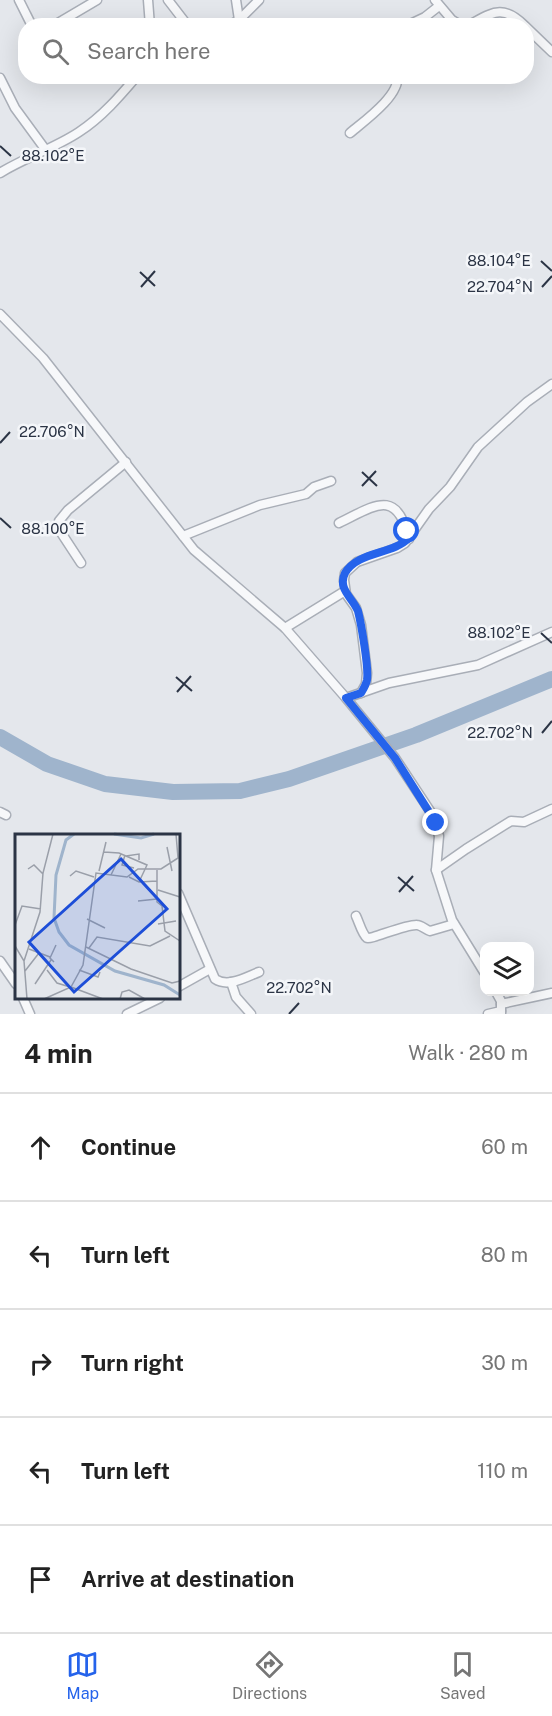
<!DOCTYPE html>
<html lang="en">
<head>
<meta charset="utf-8">
<style>
  body { margin:0; font-family:"Public Sans",sans-serif; background:#f2f2f2; color:#222 }
  .controls { position:absolute; right:18px; bottom:18px; display:grid; overflow:hidden; border-radius:12px; box-shadow:0 6px 24px #0002 }
  .controls button { width:54px; height:54px; display:grid; place-items:center; padding:0; border:0; border-bottom:2px solid #e0e0e0; background:#fff; color:#222; font:30px sans-serif }
  .stop { position:absolute; width:18px; height:18px; margin:-14px; border:4px solid #2563eb; border-radius:50%; background:#fff }
  .stop.end { background:#2563eb; border-color:#fff; box-shadow:0 2px 6px #0008 }
  .list { margin:0; padding:0; list-style:none }
  h2 { display:flex; justify-content:space-between; align-items:center; height:78px; margin:0; padding:0 24px; font-size:26px }
  h2 small { font-size:20px; font-weight:400; color:#767676 }
  .list li { display:grid; grid-template-columns:39px 1fr auto; gap:18px; align-items:center; box-sizing:border-box; height:108px; padding:0 24px; border-top:2px solid #e0e0e0 }
  .list b { display:block; font-size:22px; white-space:nowrap }
  .list em { font-size:20px; font-style:normal; color:#767676 }
  .icon { flex:none; width:33px; height:33px; fill:none; stroke:currentColor; stroke-width:2; stroke-linecap:round; stroke-linejoin:round }
  .map { position:relative; flex:none; width:552px; height:1014px; overflow:hidden }
  .search { position:absolute; background:#fff; box-shadow:0 6px 24px #0002; left:18px; right:18px; top:18px; height:66px; display:flex; align-items:center; gap:15px; box-sizing:border-box; padding:0 21px; border-radius:24px; color:#767676; font-size:22px }
  .sheet { height:618px; background:#fff }
  nav { display:flex; justify-content:space-around; align-items:center; box-sizing:border-box; height:84px; border-top:2px solid #e0e0e0; background:#fff; font-size:16px; color:#767676 }
  nav a { display:grid; justify-items:center; gap:3px }
  nav .on { color:#2563eb }
  .map>svg:first-child { display:block }
  .lines { fill:none; stroke-linecap:round; stroke-linejoin:round }
  .river { stroke:#9fb4cc; stroke-width:16 }
  .minor-casing { stroke:#a9aeb7; stroke-width:11 }
  .minor { stroke:#f7f8fa; stroke-width:8 }
  .route { stroke:#2563eb; stroke-width:8 }
  .ticks { fill:none; stroke:#2b3445; stroke-width:2 }
  .inset-river { fill:none; stroke:#9fb4cc; stroke-width:3 }
  .inset-road { fill:none; stroke:#9a9fa9; stroke-width:1.5 }
  .view { fill:#1d4ed8; fill-opacity:0.15; stroke:#1d4ed8; stroke-width:3 }
  .inset-edge { fill:none; stroke:#2b3445; stroke-width:3 }
  .ticks-label { font-size:15px; text-anchor:middle; fill:#2b3445; stroke:#f4f6f9; stroke-width:5; stroke-linejoin:round; paint-order:stroke }
</style>
</head>
<body>
<div class="map">
<svg width="552" height="1014" viewBox="0 0 552 1014">
  <rect width="100%" height="100%" fill="#e4e7ec"/>
  <g class="lines">
    <!-- river -->
    <polyline class="river" points="0,737 47,764 105,784 173,792 240,791 289,779 416,735 552,679"/>
    <!-- minor casing -->
    <g class="minor-casing">
      <g id="minor">
        <polyline points="19,0 32,26"/>
        <polyline points="148,0 150,26"/>
        <polyline points="168,0 188,26"/>
        <polyline points="236,0 239,20"/>
        <polyline points="435,0 452,20 462,26"/>
        <polyline points="53,26 97,0"/>
        <polyline points="228,26 239,20 259,0"/>
        <polyline points="406,26 425,17 439,6"/>
        <path d="M467,26c25,-13 35,-23 58,0"/>
        <polyline points="526,27 552,52"/>
        <polyline points="0,78 15,108 45,149"/>
        <path d="M350,133c13,-11 51,-38 47,-57"/>
        <path d="M0,173c26,-16 55,-25 79,-41 23,-15 41,-36 58,-56"/>
        <polyline points="0,314 43,358 194,550 285,628 346,698 395,758 432,814 439,836 436,870 452,920 484,972"/>
        <path d="M339,523c35,-17 58,-36 70,16"/>
        <polyline points="183,536 260,505 306,494 314,487 331,481"/>
        <polyline points="81,563 60,531 59,521 68,510 126,462"/>
        <polyline points="285,628 345,591"/>
        <polyline points="361,693 366,684 367,673 361,625 356,608 346,594 344,580 345,573 357,562 397,548 405,543 429,509 450,487 478,447 527,402 552,384"/>
        <polyline points="346,698 389,683 478,665 552,632"/>
        <polyline points="0,812 6,815"/>
        <polyline points="436,870 466,849 511,821 524,822 552,809"/>
        <path d="M178,893l37,86c13,9 31,-2 44,-7"/>
        <path d="M356,916c3,6 6,18 11,22 3,2 39,-14 50,-13 4,0 9,5 13,6l24,-7"/>
        <polyline points="0,961 16,984"/>
        <polyline points="231,982 236,997 251,1014"/>
        <polyline points="178,987 210,969"/>
        <polyline points="496,992 501,1001 501,1014"/>
        <polyline points="23,998 30,1014"/>
        <polyline points="501,1004 552,993"/>
        <polyline points="127,1014 160,998"/>
        <polyline points="488,1014 501,1011"/>
      </g>
    </g>
    <!-- minor -->
    <use href="#minor" class="minor"/>
  </g>
  <g class="lines">
    <!-- route -->
    <path class="route" d="M407,531l2,7c-17,17 -51,13 -64,35 -8,16 8,25 13,38 3,12 11,57 9,69 -1,5 -3,8 -6,13l-15,5 49,60 41,65"/>
  </g>
  <!-- ticks -->
  <path class="ticks" d="M0,146l11,10M541,261l11,10M140,272l15,14M141,287l14,-16M542,287l10,-11M0,443l10,-11M362,472l15,14M362,486l14,-15M0,518l11,10M541,633l11,10M176,677l16,14M177,692l14,-16M542,733l10,-12M398,877l16,14M399,892l14,-16M289,1014l10,-11"/>
  <!-- overview -->
  <g transform="translate(15 834)">
    <rect width="165" height="165" fill="#e4e7ec"/>
    <path class="inset-river" d="M59,0l-8,6 -10,35 -2,43 5,14 10,13 46,26 49,14 16,10M99,0l27,4 13,-4"/>
    <path class="inset-road" d="M152,13l5,24M89,18l15,1 28,12 -8,17M110,21l-3,10 12,3M111,22l13,-2v6M13,35l6,-4 9,9M142,36v32l5,4 3,25 15,10M84,37l7,-29M96,41l10,-21M55,42l6,-5 18,6M114,43l10,5 18,-1M143,56l22,7M123,67l19,-2M72,85l18,9M143,90l18,-3M0,91l7,-19 19,3M0,112l9,15 3,38M71,113l45,22 41,14 8,-2M74,114l8,-11 53,9 20,-10M14,115l21,8M9,127l16,-49 3,-39 10,-39M39,128l-4,-4 6,-13M32,136l10,13 13,4M64,136l19,7 2,-5M10,137l14,-18M20,150l16,-24M56,153l32,12M29,165l27,-12 12,-22 13,-92 31,4 11,-8h23l17,-11 -2,-24M105,165l2,-7 7,-2 16,9"/>
    <path class="view" d="M106,25l46,50 -93,83 -45,-50z"/>
    <rect width="165" height="165" class="inset-edge"/>
  </g>
  <g class="ticks-label">
    <text x="53" y="161">88.102°E</text>
    <text x="499" y="266">88.104°E</text>
    <text x="500" y="292">22.704°N</text>
    <text x="52" y="437">22.706°N</text>
    <text x="53" y="534">88.100°E</text>
    <text x="499" y="638">88.102°E</text>
    <text x="500" y="738">22.702°N</text>
    <text x="299" y="993">22.702°N</text>
  </g>
</svg>
<div class="controls">
<button><svg class="icon" aria-label="layers" viewBox="0 0 24 24"><path d="M12 4l9 5-9 5-9-5zM3 14l9 5 9-5"/></svg></button>
</div>
<div class="stop" style="left:407px;top:531px"></div>
<div class="stop end" style="left:436px;top:823px"></div>
<div class="search"><svg class="icon" aria-label="search" viewBox="0 0 24 24"><circle cx="10" cy="10" r="6"/><path d="M15 15l6 6"/></svg>Search here</div>
</div>
<section class="sheet">
<h2>4 min<small>Walk · 280 m</small></h2>
<ul class="list">
<li><svg class="icon" aria-label="ahead" viewBox="0 0 24 24"><path d="M12 20V5M6 11l6-6 6 6"/></svg><div><b>Continue</b></div><em>60 m</em></li>
<li><svg class="icon" aria-label="left" viewBox="0 0 24 24"><path d="M17 20v-9H6M10 6l-5 5 5 5"/></svg><div><b>Turn left</b></div><em>80 m</em></li>
<li><svg class="icon" aria-label="right" viewBox="0 0 24 24"><path d="M7 20v-9h11M14 6l5 5-5 5"/></svg><div><b>Turn right</b></div><em>30 m</em></li>
<li><svg class="icon" aria-label="left" viewBox="0 0 24 24"><path d="M17 20v-9H6M10 6l-5 5 5 5"/></svg><div><b>Turn left</b></div><em>110 m</em></li>
<li><svg class="icon" aria-label="arrive" viewBox="0 0 24 24"><path d="M6 21V4h12l-3 4 3 4H6"/></svg><div><b>Arrive at destination</b></div></li>
</ul>
</section>
<nav>
<a class="on"><svg class="icon" aria-label="map" viewBox="0 0 24 24"><path d="M3 6l6-2 6 2 6-2v14l-6 2-6-2-6 2zM9 4v14M15 6v14"/></svg>Map</a>
<a><svg class="icon" aria-label="directions" viewBox="0 0 24 24"><path d="M12 3l9 9-9 9-9-9zM9 14v-3h6M13 9l2 2-2 2"/></svg>Directions</a>
<a><svg class="icon" aria-label="saved" viewBox="0 0 24 24"><path d="M7 4h10v16l-5-4-5 4z"/></svg>Saved</a>
</nav>
</body>
</html>
